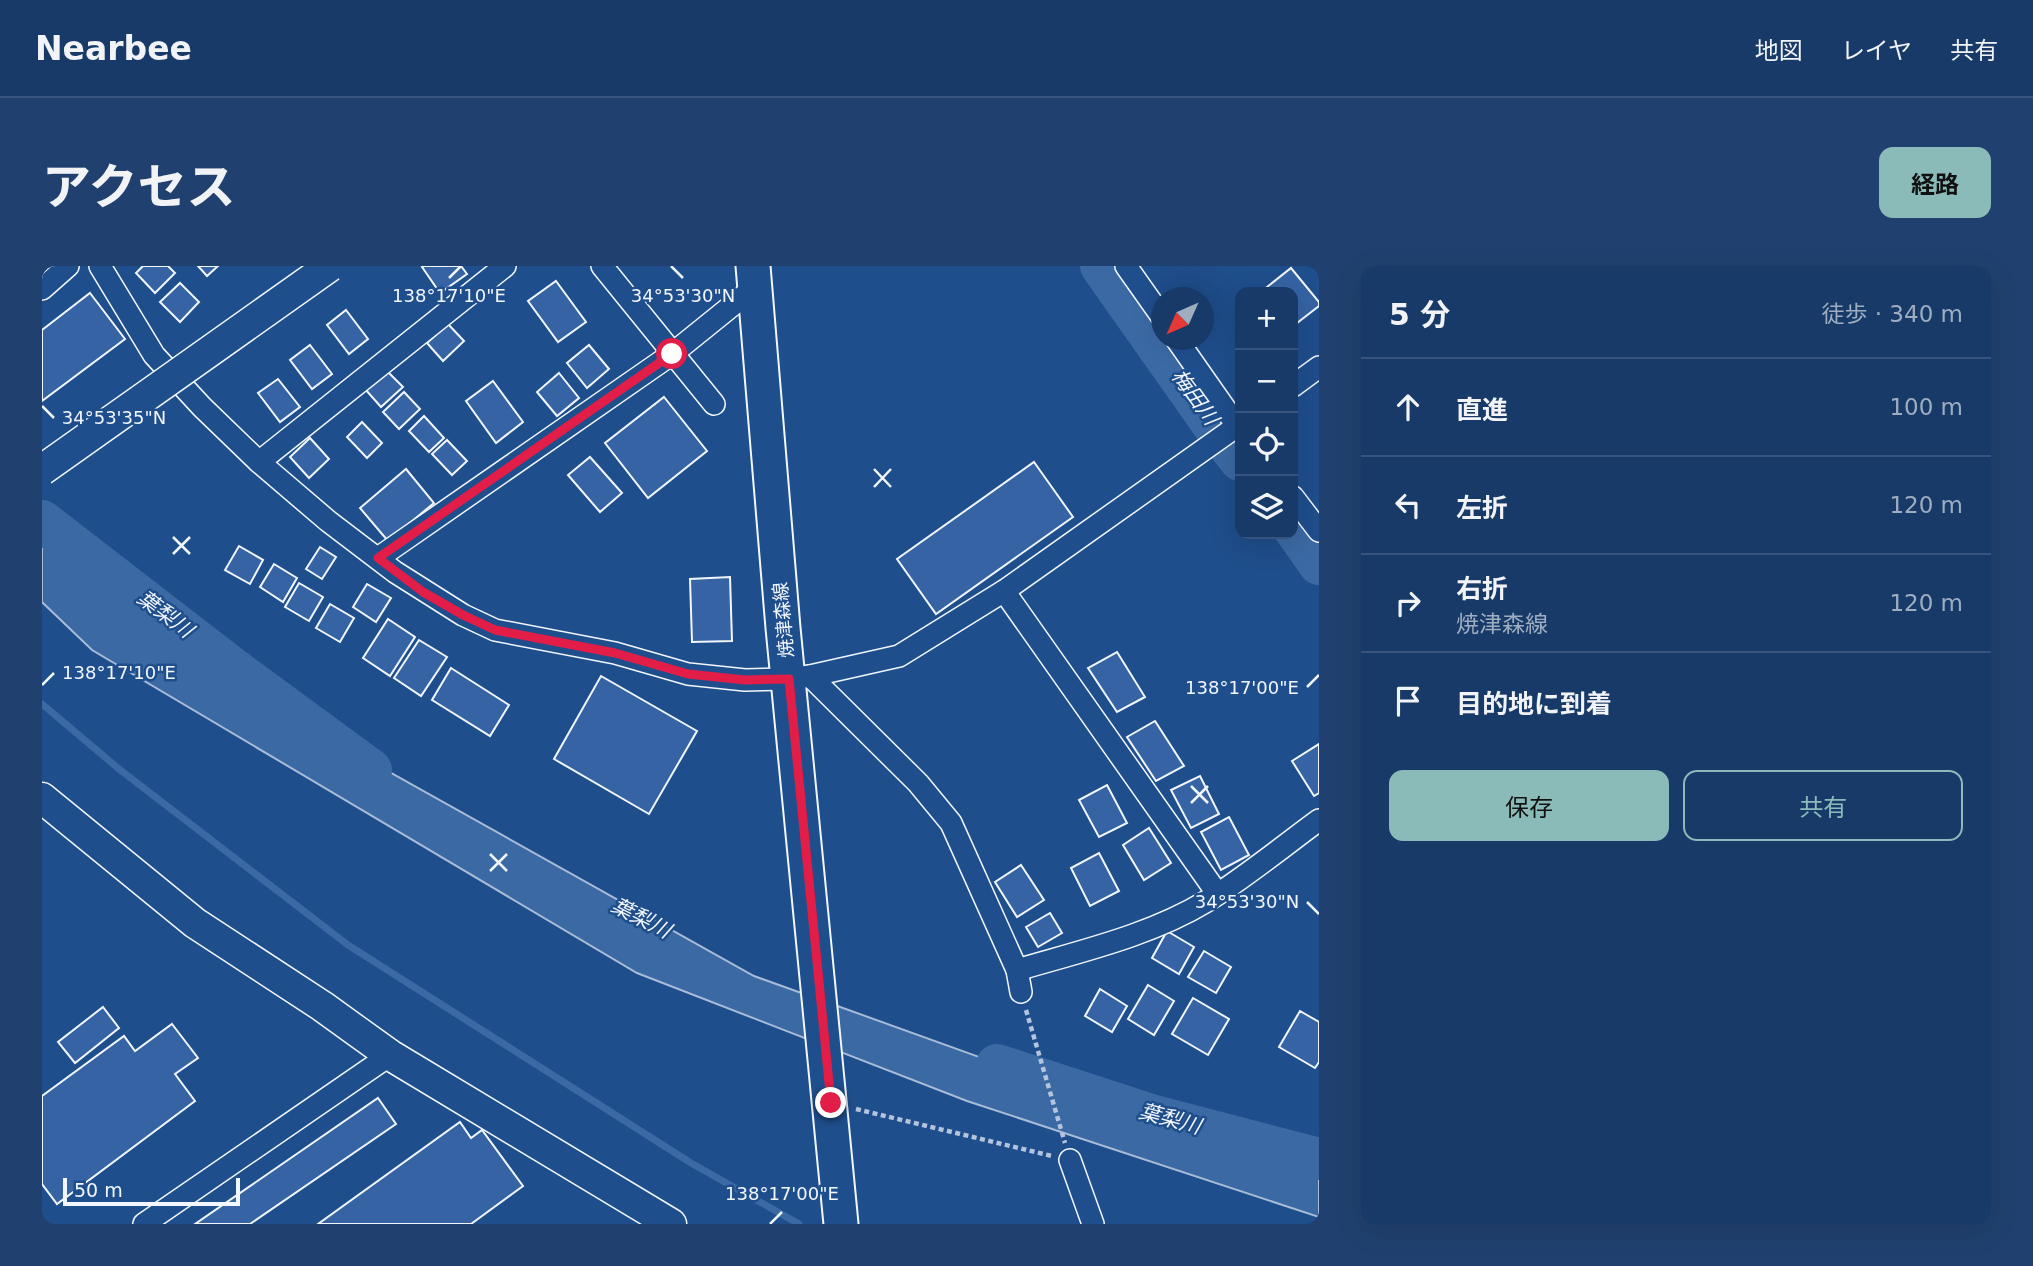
<!DOCTYPE html>
<html lang="ja">
<head>
<meta charset="utf-8">
<style>
  body { margin:0; font-family:"DejaVu Sans","Noto Sans JP",sans-serif; background:#20416f; color:#f1f3f6 }
  .controls { position:absolute; right:21px; top:21px; display:grid; overflow:hidden; border-radius:14px; box-shadow:0 7px 28px #0002 }
  .controls button { width:63px; height:63px; display:grid; place-items:center; padding:0; border:0; border-bottom:2px solid #36547d; background:#173a69; color:#f1f3f6; font:35px sans-serif }
  .compass { position:absolute; left:1109px; top:21px; width:63px; height:63px; border-radius:50%; background:#173a69; box-shadow:0 7px 28px #0002; rotate:225deg }
  .scale { position:absolute; left:21px; bottom:18px; width:177px; box-sizing:border-box; padding-left:7px; border:4px solid #f2f6ff; border-top:0; font-size:19px; line-height:24px; white-space:nowrap; color:#f2f6ff; -webkit-text-stroke:5px #1f4e8c; paint-order:stroke }
  .stop { position:absolute; width:21px; height:21px; margin:-16px; border:5px solid #e11d48; border-radius:50%; background:#fff }
  .stop.end { background:#e11d48; border-color:#fff; box-shadow:0 2px 7px #0008 }
  .list { margin:0; padding:0; list-style:none }
  h2 { display:flex; justify-content:space-between; align-items:center; height:91px; margin:0; padding:0 28px; font-size:30px }
  h2 small { font-size:23px; font-weight:400; color:#9eadc0 }
  .list li { display:grid; grid-template-columns:46px 1fr auto; gap:21px; align-items:center; box-sizing:border-box; height:98px; padding:0 28px; border-top:2px solid #36547d }
  .list b { display:block; font-size:26px; white-space:nowrap }
  .list p { margin:0; font-size:23px; white-space:nowrap; color:#9eadc0 }
  .list em { font-size:23px; font-style:normal; color:#9eadc0 }
  .actions { display:flex; gap:14px; padding:21px 28px }
  .actions a { flex:1; padding:16px 0; border:2px solid #8bbbb9; border-radius:14px; text-align:center; font-size:24px; color:#8bbbb9 }
  .actions .main { background:#8bbbb9; color:#111 }
  .icon { flex:none; width:38px; height:38px; fill:none; stroke:currentColor; stroke-width:2; stroke-linecap:round; stroke-linejoin:round }
  .map { position:relative; flex:none; width:1277px; height:958px; overflow:hidden; border-radius:14px }
  header { display:flex; align-items:center; gap:42px; box-sizing:border-box; height:98px; padding:0 35px; background:#173a69; border-bottom:2px solid #36547d }
  header strong { font-size:33px }
  nav { display:flex; gap:38px; margin-inline-start:auto; font-size:24px }
  .intro { display:flex; align-items:center; justify-content:space-between; box-sizing:border-box; height:168px; padding:0 42px }
  h1 { margin:0; font-size:49px }
  .button { padding:18px 32px; border-radius:14px; background:#8bbbb9; color:#111; font-size:24px; font-weight:700 }
  main { display:flex; gap:42px; padding:0 42px }
  aside { flex:1; background:#173a69; border-radius:14px; box-shadow:0 7px 28px #0002 }
  .map>svg:first-child { display:block }
  .water { fill:#3b69a3; stroke:#a8bbd7; stroke-width:2 }
  .lines { fill:none; stroke-linecap:round; stroke-linejoin:round }
  .stream { stroke:#3b69a3; stroke-width:7 }
  .river { stroke:#3b69a3; stroke-width:42 }
  .building { fill:#3563a3; stroke:#f2f6ff; stroke-width:2 }
  .street-casing { stroke:#f2f6ff; stroke-width:24 }
  .secondary-casing { stroke:#f2f6ff; stroke-width:33 }
  .primary-casing { stroke:#f2f6ff; stroke-width:37 }
  .path { stroke:#b3c4dc; stroke-width:4.5; stroke-dasharray:5 3.5; stroke-linecap:butt }
  .street { stroke:#1f4e8c; stroke-width:21 }
  .secondary { stroke:#1f4e8c; stroke-width:30 }
  .primary { stroke:#1f4e8c; stroke-width:33 }
  .secondary-bridge-casing { stroke:#f2f6ff; stroke-width:33; stroke-linecap:butt }
  .secondary-bridge { stroke:#1f4e8c; stroke-width:30 }
  .route { stroke:#e11d48; stroke-width:9 }
  .ticks { fill:none; stroke:#f2f6ff; stroke-width:2.5 }
  .labels { text-anchor:middle; dominant-baseline:central; stroke-width:5; stroke-linejoin:round; paint-order:stroke }
  .street-label { font-size:19px; fill:#f2f6ff; stroke:#1f4e8c }
  .water-label { font-size:21px; font-style:italic; fill:#f2f6ff; stroke:#1f4e8c }
  .ticks-label { font-size:18px; text-anchor:middle; fill:#f2f6ff; stroke:#1f4e8c; stroke-width:5; stroke-linejoin:round; paint-order:stroke }
</style>
</head>
<body>
<header>
<strong>Nearbee</strong>
<nav><a>地図</a><a>レイヤ</a><a>共有</a></nav>
</header>
<div class="intro"><h1>アクセス</h1><a class="button">経路</a></div>
<main>
<div class="map">
<svg width="1277" height="958" viewBox="0 0 1277 958">
  <rect width="100%" height="100%" fill="#1f4e8c"/>
  <!-- water -->
  <polygon class="water" points="0,254 158,400 712,710 1268,910 1277,910 1277,951 925,835 595,707 50,384 0,336"/>
  <g class="lines">
    <!-- stream -->
    <polyline class="stream" points="0,438 77,503 306,679 649,897 757,958"/>
    <!-- river -->
    <g class="river">
      <polyline points="1059,0 1169,156 1198,194"/>
      <polyline points="0,255 193,404 329,504"/>
      <polyline points="1251,261 1277,298"/>
      <polyline points="955,799 1109,849 1277,893"/>
    </g>
  </g>
  <!-- building -->
  <g class="building">
    <polygon points="101,0 126,0 133,7 113,27 94,7"/>
    <polygon points="156,0 176,0 165,10"/>
    <polygon points="382,0 419,0 425,8 398,27 380,1"/>
    <polygon points="1249,2 1277,36 1277,40 1255,57 1251,52 1251,26 1230,26 1225,21"/>
    <polygon points="514,15 544,56 516,76 486,35"/>
    <polygon points="138,17 157,36 138,56 118,36"/>
    <polygon points="48,27 83,73 0,135 0,64"/>
    <polygon points="304,44 326,73 307,88 285,59"/>
    <polygon points="406,58 422,75 401,95 385,77"/>
    <polygon points="268,79 290,108 270,123 248,94"/>
    <polygon points="547,79 567,103 545,122 525,97"/>
    <polygon points="344,104 361,121 339,141 323,123"/>
    <polygon points="517,107 537,132 515,150 495,126"/>
    <polygon points="236,113 258,141 238,156 216,127"/>
    <polygon points="451,115 481,156 454,177 424,135"/>
    <polygon points="362,126 378,143 357,163 341,146"/>
    <polygon points="622,131 665,185 606,232 563,177"/>
    <polygon points="382,150 402,172 387,186 367,165"/>
    <polygon points="320,156 340,177 325,192 305,171"/>
    <polygon points="268,172 287,193 267,212 248,191"/>
    <polygon points="405,174 425,195 410,209 390,188"/>
    <polygon points="548,191 580,227 558,246 526,209"/>
    <polygon points="992,196 1031,251 894,348 855,293"/>
    <polygon points="364,203 392,237 346,275 318,242"/>
    <polygon points="197,280 221,294 208,318 183,304"/>
    <polygon points="278,281 294,291 280,313 264,303"/>
    <polygon points="232,298 255,312 241,336 218,321"/>
    <polygon points="688,311 690,375 650,376 648,313"/>
    <polygon points="257,317 281,331 267,355 243,341"/>
    <polygon points="325,318 349,332 334,356 311,341"/>
    <polygon points="288,338 312,352 298,376 274,362"/>
    <polygon points="346,353 373,371 348,410 321,392"/>
    <polygon points="377,374 405,391 379,430 352,412"/>
    <polygon points="1075,386 1103,431 1075,446 1046,402"/>
    <polygon points="409,402 467,439 448,470 390,434"/>
    <polygon points="559,410 655,465 607,548 512,493"/>
    <polygon points="1113,455 1142,500 1114,515 1085,471"/>
    <polygon points="1277,478 1277,527 1272,530 1250,495"/>
    <polygon points="1158,510 1177,548 1149,562 1129,524"/>
    <polygon points="1065,519 1085,557 1057,571 1037,534"/>
    <polygon points="1187,551 1207,589 1179,604 1159,566"/>
    <polygon points="1107,562 1129,597 1102,614 1081,579"/>
    <polygon points="1057,587 1077,625 1048,640 1029,602"/>
    <polygon points="979,599 1002,634 975,651 953,616"/>
    <polygon points="1008,647 1020,667 996,681 984,661"/>
    <polygon points="1125,665 1152,681 1137,708 1110,692"/>
    <polygon points="1162,685 1189,701 1174,727 1146,711"/>
    <polygon points="1106,719 1132,735 1112,769 1086,753"/>
    <polygon points="1058,723 1085,740 1070,766 1043,750"/>
    <polygon points="1151,732 1187,753 1166,789 1130,768"/>
    <polygon points="61,741 77,762 33,797 16,776"/>
    <polygon points="1258,745 1277,756 1277,796 1273,802 1237,781"/>
    <polygon points="130,758 156,792 133,808 153,835 15,938 0,918 0,830 82,770 93,785"/>
    <polygon points="336,832 354,858 208,958 153,958"/>
    <polygon points="418,856 429,872 440,864 481,920 429,958 276,958"/>
  </g>
  <g class="lines">
    <!-- street casing -->
    <g class="street-casing">
      <g id="street">
        <polyline points="58,0 112,89 160,141 217,196 286,255 353,306 421,349 453,364 573,387 646,408 703,414 747,413 768,410 857,390 962,325 1198,158"/>
        <polyline points="560,0 672,138"/>
        <polyline points="1084,0 1120,51"/>
        <polyline points="0,23 26,0"/>
        <polyline points="1135,74 1198,164"/>
        <polyline points="1251,120 1277,101"/>
        <polyline points="217,196 463,0"/>
        <polyline points="1251,231 1277,265"/>
        <polyline points="336,292 630,88 713,21"/>
        <polyline points="962,325 1175,627"/>
        <polyline points="768,410 876,517 909,557 975,704 979,726"/>
        <path d="M975,704c64,-19 132,-34 190,-69 39,-24 75,-54 112,-81"/>
        <polyline points="1028,894 1051,958"/>
        <polyline points="102,958 348,789"/>
      </g>
    </g>
    <!-- secondary casing -->
    <g class="secondary-casing">
      <polyline id="secondary" points="0,532 153,657 280,740 348,789 629,958"/>
    </g>
    <!-- primary casing -->
    <g class="primary-casing">
      <polyline id="primary" points="711,0 741,362 799,958"/>
    </g>
    <!-- path -->
    <g class="path">
      <polyline points="984,744 1023,877"/>
      <polyline points="814,843 1010,890"/>
    </g>
    <!-- street -->
    <use href="#street" class="street"/>
    <!-- secondary -->
    <use href="#secondary" class="secondary"/>
    <!-- primary -->
    <use href="#primary" class="primary"/>
    <!-- secondary-bridge casing -->
    <g class="secondary-bridge-casing">
      <polyline id="secondary-bridge" points="0,204 288,0"/>
    </g>
    <!-- secondary-bridge -->
    <use href="#secondary-bridge" class="secondary-bridge"/>
  </g>
  <g class="lines">
    <!-- route -->
    <polyline class="route" points="630,88 336,292 381,326 421,349 453,364 573,387 646,408 703,414 747,413 789,837"/>
  </g>
  <!-- ticks -->
  <path class="ticks" d="M629,0l12,12M407,12l12,-12M0,140l12,12M832,203l17,18M832,221l17,-18M131,271l17,17M131,288l17,-17M0,419l12,-12M1265,421l12,-12M1149,520l17,17M1149,537l17,-17M448,588l17,17M448,605l17,-17M1265,636l12,12M728,958l12,-12"/>
  <g class="labels">
    <!-- street labels -->
    <g class="street-label">
      <text transform="translate(741 354) rotate(-95)">焼津森線</text>
    </g>
    <!-- water labels -->
    <g class="water-label">
      <text transform="translate(1153 131) rotate(54)">梅田川</text>
      <text transform="translate(123 348) rotate(37)">葉梨川</text>
      <text transform="translate(599 652) rotate(27)">葉梨川</text>
      <text transform="translate(1128 853) rotate(15)">葉梨川</text>
    </g>
  </g>
  <g class="ticks-label">
    <text x="407" y="36">138°17'10"E</text>
    <text x="641" y="36">34°53'30"N</text>
    <text x="72" y="158">34°53'35"N</text>
    <text x="77" y="413">138°17'10"E</text>
    <text x="1200" y="428">138°17'00"E</text>
    <text x="1205" y="642">34°53'30"N</text>
    <text x="740" y="934">138°17'00"E</text>
  </g>
</svg>
<div class="controls">
<button>+</button>
<button>−</button>
<button><svg class="icon" aria-label="locate" viewBox="0 0 24 24"><circle cx="12" cy="12" r="6"/><path d="M12 2v4M12 18v4M2 12h4M18 12h4"/></svg></button>
<button><svg class="icon" aria-label="layers" viewBox="0 0 24 24"><path d="M12 4l9 5-9 5-9-5zM3 14l9 5 9-5"/></svg></button>
</div>
<svg class="compass" viewBox="-18 -18 36 36"><path d="M0-13l5 13h-10z" fill="#e53935"/><path d="M0 13l5-13h-10z" fill="#9eadc0"/></svg>
<div class="scale">50 m</div>
<div class="stop" style="left:630px;top:88px"></div>
<div class="stop end" style="left:789px;top:837px"></div>
</div>
<aside>
<h2>5 分<small>徒歩 · 340 m</small></h2>
<ul class="list">
<li><svg class="icon" aria-label="ahead" viewBox="0 0 24 24"><path d="M12 20V5M6 11l6-6 6 6"/></svg><div><b>直進</b></div><em>100 m</em></li>
<li><svg class="icon" aria-label="left" viewBox="0 0 24 24"><path d="M17 20v-9H6M10 6l-5 5 5 5"/></svg><div><b>左折</b></div><em>120 m</em></li>
<li><svg class="icon" aria-label="right" viewBox="0 0 24 24"><path d="M7 20v-9h11M14 6l5 5-5 5"/></svg><div><b>右折</b><p>焼津森線</p></div><em>120 m</em></li>
<li><svg class="icon" aria-label="arrive" viewBox="0 0 24 24"><path d="M6 21V4h12l-3 4 3 4H6"/></svg><div><b>目的地に到着</b></div></li>
</ul>
<div class="actions"><a class="main">保存</a><a>共有</a></div>
</aside>
</main>
</body>
</html>
